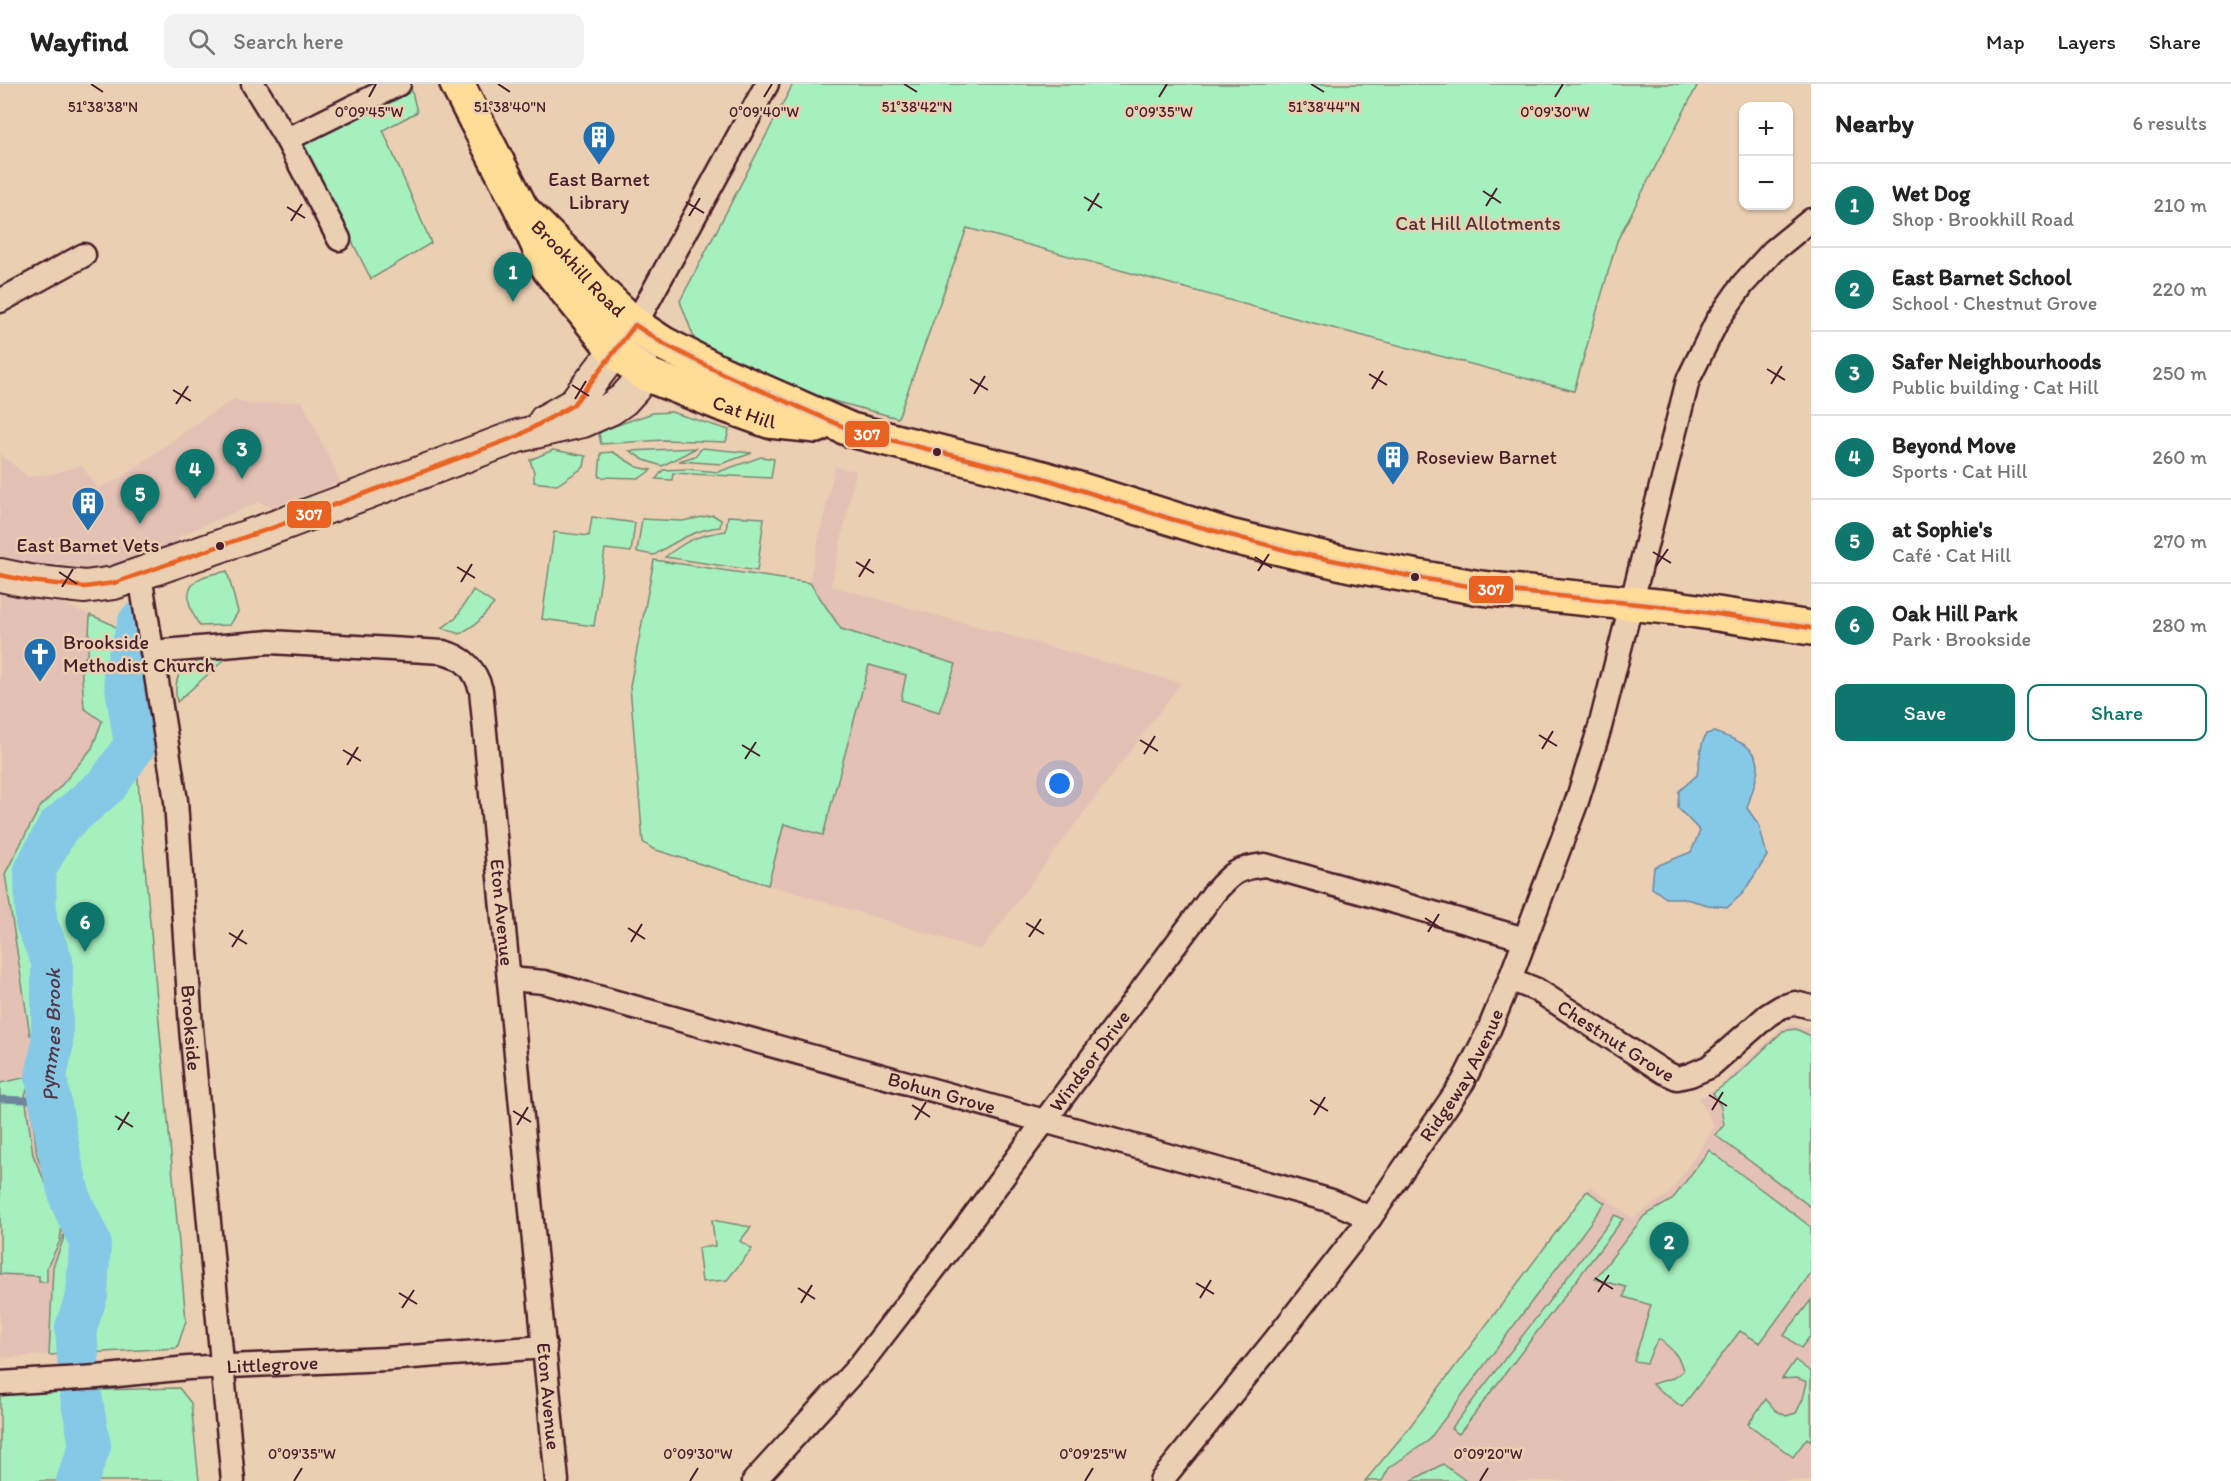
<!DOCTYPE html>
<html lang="en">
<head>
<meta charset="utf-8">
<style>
  body { margin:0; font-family:Itim,sans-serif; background:#f2f2f2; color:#222 }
  .controls { position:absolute; right:18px; top:18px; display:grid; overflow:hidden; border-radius:12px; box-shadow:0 2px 4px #0004 }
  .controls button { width:54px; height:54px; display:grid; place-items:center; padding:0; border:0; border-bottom:2px solid #e0e0e0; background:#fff; color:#222; font:30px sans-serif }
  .you { position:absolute; left:1060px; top:700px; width:21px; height:21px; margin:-15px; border:4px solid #fff; border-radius:50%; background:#1a73e8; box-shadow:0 0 0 9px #1a73e833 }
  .badge { display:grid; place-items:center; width:39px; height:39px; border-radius:50%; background:#0f766e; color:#fff; font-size:20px; font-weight:700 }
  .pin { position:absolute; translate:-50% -50px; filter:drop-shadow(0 2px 3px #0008) }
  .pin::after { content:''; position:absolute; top:32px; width:21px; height:18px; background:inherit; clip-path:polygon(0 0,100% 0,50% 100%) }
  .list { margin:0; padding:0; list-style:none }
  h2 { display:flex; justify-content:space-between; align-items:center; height:78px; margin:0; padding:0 24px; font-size:26px }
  h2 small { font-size:20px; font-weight:400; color:#767676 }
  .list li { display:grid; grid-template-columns:39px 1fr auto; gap:18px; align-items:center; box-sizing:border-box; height:84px; padding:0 24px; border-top:2px solid #e0e0e0 }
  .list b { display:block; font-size:22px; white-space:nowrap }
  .list p { margin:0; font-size:20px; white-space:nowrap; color:#767676 }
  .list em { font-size:20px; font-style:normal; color:#767676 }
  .actions { display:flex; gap:12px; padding:18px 24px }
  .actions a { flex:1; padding:14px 0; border:2px solid #0f766e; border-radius:12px; text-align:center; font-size:21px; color:#0f766e }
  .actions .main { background:#0f766e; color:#fff }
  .icon { flex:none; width:33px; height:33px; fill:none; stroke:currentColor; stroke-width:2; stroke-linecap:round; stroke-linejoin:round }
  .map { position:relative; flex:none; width:1811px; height:1397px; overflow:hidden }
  header { display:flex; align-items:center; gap:36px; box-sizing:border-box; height:84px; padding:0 30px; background:#fff; border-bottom:2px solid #e0e0e0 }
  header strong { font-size:28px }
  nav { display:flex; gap:33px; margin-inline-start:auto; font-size:21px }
  .search { width:420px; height:54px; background:#f2f2f2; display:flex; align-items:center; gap:15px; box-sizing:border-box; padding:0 21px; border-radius:12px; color:#767676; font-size:22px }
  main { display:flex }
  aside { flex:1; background:#fff }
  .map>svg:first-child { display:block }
  .built { fill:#e4c1b5 }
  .green { fill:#a6f0be; stroke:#788874; stroke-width:1.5 }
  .water { fill:#86c9e7; stroke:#6e859c; stroke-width:1.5 }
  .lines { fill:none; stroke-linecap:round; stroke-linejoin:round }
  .stream { stroke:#6e859c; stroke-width:7 }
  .river { stroke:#86c9e7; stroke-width:42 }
  .street-casing { stroke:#4a1f2b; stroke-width:27 }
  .secondary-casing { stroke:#4a1f2b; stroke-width:36 }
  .primary-casing { stroke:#4a1f2b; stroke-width:38 }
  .street { stroke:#ebcfb2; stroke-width:22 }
  .secondary { stroke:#ebcfb2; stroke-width:32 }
  .primary { stroke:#ffdd96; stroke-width:33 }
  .bus-1-casing { stroke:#ebcfb2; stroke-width:9 }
  .bus-1 { stroke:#ea6222; stroke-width:4.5 }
  .ticks { fill:none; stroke:#4a1f2b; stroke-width:2 }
  .bus-dot { fill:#4a1f2b; stroke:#ebcfb2; stroke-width:2 }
  .labels { text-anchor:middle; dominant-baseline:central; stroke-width:5; stroke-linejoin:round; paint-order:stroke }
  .poi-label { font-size:20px; fill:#4a1f2b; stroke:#ebcfb2 }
  .park-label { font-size:20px; fill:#53343a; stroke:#ebcfb2 }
  .street-label { font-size:20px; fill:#4a1f2b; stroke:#ebcfb2 }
  .water-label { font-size:21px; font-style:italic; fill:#533847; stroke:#ebcfb2 }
  .ticks-label { font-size:15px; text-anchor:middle; fill:#4a1f2b; stroke:#ebcfb2; stroke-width:5; stroke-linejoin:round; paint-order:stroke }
  .line-badge { stroke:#ebcfb2; stroke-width:2 }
  .badge-label { font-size:16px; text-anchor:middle; font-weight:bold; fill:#fff }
</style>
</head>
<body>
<header>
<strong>Wayfind</strong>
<div class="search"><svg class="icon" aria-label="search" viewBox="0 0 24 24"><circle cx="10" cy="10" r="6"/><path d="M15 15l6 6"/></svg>Search here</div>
<nav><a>Map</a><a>Layers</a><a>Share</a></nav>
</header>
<main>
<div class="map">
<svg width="1811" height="1397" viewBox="0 0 1811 1397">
  <rect width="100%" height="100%" fill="#ebcfb2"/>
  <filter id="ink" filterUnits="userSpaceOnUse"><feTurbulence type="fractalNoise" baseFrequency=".0167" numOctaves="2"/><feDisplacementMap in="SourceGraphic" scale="12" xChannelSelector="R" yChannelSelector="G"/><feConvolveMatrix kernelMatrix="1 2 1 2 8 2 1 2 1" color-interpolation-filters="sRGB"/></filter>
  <g filter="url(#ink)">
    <!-- built -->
    <g class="built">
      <polygon points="235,315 251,321 302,317 341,398 272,424 259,418 180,452 174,464 128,481 30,498 65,521 90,531 84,624 102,637 93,664 60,703 40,723 5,790 30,950 41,948 44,984 37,1071 47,1096 65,1132 63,1156 53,1183 49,1271 0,1274 0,370 28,393 52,390 81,381 98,404 119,395 207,332"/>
      <polygon points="835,383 856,387 831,502 1181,599 981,866 653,765 643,758 630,602 654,476 809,498"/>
      <polygon points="1793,941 1811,944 1811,1397 1366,1397 1405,1349 1590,1102 1632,1134 1669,1110 1708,1054 1714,1042 1699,1014 1718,1004 1784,942"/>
    </g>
    <!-- green -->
    <g class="green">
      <polygon points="410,0 417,28 383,46 431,159 371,195 298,50"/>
      <polygon points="793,0 1698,0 1617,157 1574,307 1302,236 967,144 898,334 822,314 696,259 680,217"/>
      <polygon points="671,328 729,346 726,358 664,356 601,360 599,350 602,346 653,329"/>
      <polygon points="696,364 662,382 644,376 630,367"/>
      <polygon points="702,364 752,369 721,380 679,377 695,372"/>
      <polygon points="553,366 586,372 584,383 557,401 534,398 534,388 530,376"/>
      <polygon points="613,368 637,383 651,386 640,394 599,393 601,369"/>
      <polygon points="761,373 774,375 771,394 673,389 672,396 656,395 663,386 687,385 718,388"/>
      <path d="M713,431l8,5 -1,7c-25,2 -45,15 -66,28l-17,-3 5,-33 40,2z"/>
      <path d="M728,432l36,2 -7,53 -92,-14c22,-17 33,-22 61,-26z"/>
      <polygon points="592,433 635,439 631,468 605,465 594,542 542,535 554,448 589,452"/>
      <polygon points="654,476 810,499 841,545 956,580 939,628 901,616 906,591 869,581 823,751 784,740 768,801 653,765 643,758 630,602"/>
      <path d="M227,487l11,41 -8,13 -30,1c-11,-16 -20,-39 3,-49 7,-3 17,-4 24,-6z"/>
      <polygon points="473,506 494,520 477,539 460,550 442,544 456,534"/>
      <path d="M90,531c24,9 33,12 39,37l12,170 45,499 -9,27 -128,7 4,-88 10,-27 2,-23 -18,-37 -10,-25 -7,-63 7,-22 7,-2 -3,-35 -11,2 -25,-161 35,-67 20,-20 32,-39 10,-27 -18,-13 -3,-46 7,-8z"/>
      <path d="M226,574l-49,44c-7,-39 17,-41 49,-44z"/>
      <polygon points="1796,945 1811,952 1811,1123 1715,1051 1724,1041 1721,1023 1713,1009 1735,993 1783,947"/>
      <polygon points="32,992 25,1011 33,1071 45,1098 63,1131 60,1157 47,1183 47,1198 39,1198 39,1192 0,1190 0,999"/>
      <path d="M1709,1066l102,77v46l-51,70 -20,-12 -58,76 -30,-23 21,-6 10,-7c-3,-15 -12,-23 -24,-32l-6,9 -6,15 -13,-2 17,-56 -27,-8 2,-10 -31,-8 49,-63 28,-16z"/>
      <polygon points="1587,1107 1605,1119 1428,1357 1389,1384 1382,1397 1365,1397 1405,1349"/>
      <polygon points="1615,1131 1623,1135 1459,1350 1451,1345"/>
      <polygon points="712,1136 751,1143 740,1157 752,1165 727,1196 702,1198 698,1164 715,1162"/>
      <polygon points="1811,1216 1811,1251 1801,1264 1784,1251"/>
      <polygon points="1795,1276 1811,1288 1811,1357 1807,1354 1793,1373 1748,1340 1766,1315 1775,1326 1786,1332 1796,1329 1803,1315 1807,1298 1797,1294 1782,1295"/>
      <polygon points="179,1304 191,1319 199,1397 0,1397 0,1310 54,1307"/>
      <polygon points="1443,1380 1466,1397 1411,1397"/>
    </g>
    <!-- water -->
    <path class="water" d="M1714,648c16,6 42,12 44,33 1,10 -8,33 -11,43l12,17 8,31 -24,37 -15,14 -20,-2 -26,-7h-16l-14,-10 2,-21 37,-15 9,-21 -22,-23 1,-17 18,-16 5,-31 4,-10z"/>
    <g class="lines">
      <!-- stream -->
      <polyline class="stream" points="0,1015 51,1017"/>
      <!-- river -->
      <path class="river" id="s1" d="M77,1397l13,-35 -10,-56 -4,-63 11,-32 3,-53 -19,-41 -10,-40 -15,-83 6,-32v-85l-16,-39 -1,-52 23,-43 50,-43 27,-39 -11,-71 15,-52"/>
      <!-- street casing -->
      <g class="street-casing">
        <g id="street">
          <polyline points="253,0 286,54 339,155"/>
          <polyline points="286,54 298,50 399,0"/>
          <polyline points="0,217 84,171"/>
          <polyline points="635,241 767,0"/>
          <path id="s2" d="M140,491l36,226 15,227 42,453"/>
          <path id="s3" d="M152,568l118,-10 173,10c21,5 32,17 38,38l76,791"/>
          <path id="s4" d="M510,895l34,3 788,219 38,17"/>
          <path id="s5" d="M1510,895l27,11 127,82 13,6 13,-3 19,-8 59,-52 13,-8 14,-4 16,4"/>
          <path id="s6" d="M0,1299l97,-6 91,-9 197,-9 160,-12"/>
          <path id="s7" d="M754,1397l106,-116 91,-118 263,-354c18,-20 23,-25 51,-28l260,74"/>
          <path id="s8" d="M1161,1397l115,-142 94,-121 93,-136 25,-50 22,-53 67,-178 23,-74 88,-347 29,-59 26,-37 30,-33 38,-31"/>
        </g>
      </g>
      <!-- secondary casing -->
      <g class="secondary-casing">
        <g id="secondary">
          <polyline points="545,337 573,321 631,246"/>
          <polyline points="0,491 29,497 85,503 114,499 283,440 518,352 583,337 610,325 623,316 634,304 643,289 635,241"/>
        </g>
      </g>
      <!-- primary casing -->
      <g class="primary-casing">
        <g id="primary">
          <path id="s9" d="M457,0l65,126 27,59 66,82 28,22 76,30 50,18 48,5"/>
          <path id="s10" d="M522,126l46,46 30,34 37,35 29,19 57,29 130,57 192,48 186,58 122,29 129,23 197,20 134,20"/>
        </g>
      </g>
      <!-- street -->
      <use href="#street" class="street"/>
      <!-- secondary -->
      <use href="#secondary" class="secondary"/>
      <!-- primary -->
      <use href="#primary" class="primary"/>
      <!-- bus-1 casing -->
      <g class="bus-1-casing">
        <polyline id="bus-1" points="0,491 29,497 85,503 114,499 283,440 518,352 573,321 635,241 664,260 721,289 851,346 1043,394 1171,435 1293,468 1414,493 1480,504 1677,524 1811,544"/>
      </g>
      <!-- bus-1 -->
      <use href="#bus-1" class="bus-1"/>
    </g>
  </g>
  <!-- ticks -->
  <path class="ticks" d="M91,0l12,8M498,0l12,8M904,0l13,8M1311,0l13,8M369,13l7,-13M764,13l8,-13M1159,13l8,-13M1555,13l8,-13M1483,107l18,12M1084,113l18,11M686,118l18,11M1486,122l11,-18M287,123l18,11M1088,127l11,-18M689,132l11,-18M291,137l11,-17M1767,285l18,11M1369,290l18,11M970,295l18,11M1771,300l11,-18M572,301l17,11M1372,305l11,-18M173,306l18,11M974,310l11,-18M575,315l11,-18M176,320l12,-18M1653,468l18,11M1255,473l17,11M856,478l18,11M1656,482l12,-17M457,483l18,11M1258,487l11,-17M59,488l18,12M859,493l11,-18M461,498l11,-18M62,503l11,-18M1539,651l18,11M1140,656l18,11M742,661l18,11M1542,665l11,-18M343,666l18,11M1144,670l11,-18M745,675l11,-17M347,681l11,-18M1425,834l17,11M1026,839l18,11M628,844l17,11M1428,848l11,-18M229,849l18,11M1029,853l12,-18M631,858l11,-18M232,863l11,-17M1709,1011l18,11M1310,1016l18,11M912,1021l18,12M1712,1026l11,-18M513,1027l18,11M1314,1031l11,-18M115,1032l18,11M915,1036l11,-18M517,1041l11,-18M118,1046l11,-18M1595,1194l18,11M1196,1199l18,11M798,1204l17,11M1598,1208l11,-17M399,1209l18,11M1200,1214l11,-18M801,1219l11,-18M402,1224l12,-18M294,1397l8,-13M690,1397l8,-13M1085,1397l8,-13M1480,1397l8,-13"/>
  <!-- icons -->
  <defs>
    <g id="building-pin" transform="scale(1.725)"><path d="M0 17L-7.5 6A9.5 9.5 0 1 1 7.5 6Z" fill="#1f6fb2" stroke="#ebcfb2"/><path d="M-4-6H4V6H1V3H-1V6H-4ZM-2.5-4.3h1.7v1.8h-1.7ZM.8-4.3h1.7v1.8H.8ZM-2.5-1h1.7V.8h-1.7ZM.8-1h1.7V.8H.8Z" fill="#fff"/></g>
    <g id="church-pin" transform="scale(1.725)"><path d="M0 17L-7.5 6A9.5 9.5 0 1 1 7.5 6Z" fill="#1f6fb2" stroke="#ebcfb2"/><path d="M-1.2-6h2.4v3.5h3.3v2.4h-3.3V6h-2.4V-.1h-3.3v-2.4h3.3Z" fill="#fff"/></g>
  </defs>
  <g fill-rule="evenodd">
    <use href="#building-pin" x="599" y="53"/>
    <use href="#building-pin" x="1393" y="373"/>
    <use href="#building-pin" x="88" y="419"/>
    <use href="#church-pin" x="40" y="570"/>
  </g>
  <!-- markers -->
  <g class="bus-dot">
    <circle cx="937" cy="368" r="5"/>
    <circle cx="220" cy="462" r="5"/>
    <circle cx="1415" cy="493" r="5"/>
  </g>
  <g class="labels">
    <!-- poi labels -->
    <g class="poi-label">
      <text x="599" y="95">East Barnet<tspan x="599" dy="23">Library</tspan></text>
      <text x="1416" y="373" text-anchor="start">Roseview Barnet</text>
      <text x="88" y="461">East Barnet Vets</text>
      <text x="63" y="558" text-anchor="start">Brookside<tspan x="63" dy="23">Methodist Church</tspan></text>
    </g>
    <!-- park labels -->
    <g class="park-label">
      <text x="1478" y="139">Cat Hill Allotments</text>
    </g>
    <!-- street labels -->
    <g class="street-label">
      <text stroke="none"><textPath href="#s10" startOffset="81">Brookhill Road</textPath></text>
      <text stroke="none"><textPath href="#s9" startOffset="456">Cat Hill</textPath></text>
      <text stroke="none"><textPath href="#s3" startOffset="572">Eton Avenue</textPath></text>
      <text stroke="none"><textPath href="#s2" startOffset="456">Brookside</textPath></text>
      <text stroke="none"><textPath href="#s5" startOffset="123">Chestnut Grove</textPath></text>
      <text stroke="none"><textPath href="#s7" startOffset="538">Windsor Drive</textPath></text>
      <text stroke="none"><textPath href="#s8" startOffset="506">Ridgeway Avenue</textPath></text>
      <text stroke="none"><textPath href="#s4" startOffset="447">Bohun Grove</textPath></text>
      <text stroke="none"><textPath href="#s6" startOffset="273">Littlegrove</textPath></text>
      <text stroke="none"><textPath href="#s3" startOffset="1058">Eton Avenue</textPath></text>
    </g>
    <!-- water labels -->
    <g class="water-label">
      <text stroke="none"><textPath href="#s1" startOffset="458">Pymmes Brook</textPath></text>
    </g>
  </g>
  <g class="ticks-label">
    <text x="103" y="28">51°38'38"N</text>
    <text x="510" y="28">51°38'40"N</text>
    <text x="917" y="28">51°38'42"N</text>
    <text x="1324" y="28">51°38'44"N</text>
    <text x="369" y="33">0°09'45"W</text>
    <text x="764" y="33">0°09'40"W</text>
    <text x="1159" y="33">0°09'35"W</text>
    <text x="1555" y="33">0°09'30"W</text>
    <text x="302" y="1375">0°09'35"W</text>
    <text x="698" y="1375">0°09'30"W</text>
    <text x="1093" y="1375">0°09'25"W</text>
    <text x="1488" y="1375">0°09'20"W</text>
  </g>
  <g class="line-badge">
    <rect x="844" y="336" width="46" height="28" rx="6" fill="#ea6222"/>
    <rect x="286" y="416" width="46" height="29" rx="6" fill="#ea6222"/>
    <rect x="1468" y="491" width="46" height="29" rx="6" fill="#ea6222"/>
  </g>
  <g class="badge-label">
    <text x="867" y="356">307</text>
    <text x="309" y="436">307</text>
    <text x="1491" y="511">307</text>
  </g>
</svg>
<div class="controls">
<button>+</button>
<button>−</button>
</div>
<div class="you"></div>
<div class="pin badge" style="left:513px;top:218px">1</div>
<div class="pin badge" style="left:1669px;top:1188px">2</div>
<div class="pin badge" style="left:242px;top:395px">3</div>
<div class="pin badge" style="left:195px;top:415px">4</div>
<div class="pin badge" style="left:140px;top:440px">5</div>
<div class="pin badge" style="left:85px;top:868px">6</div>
</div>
<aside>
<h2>Nearby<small>6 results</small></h2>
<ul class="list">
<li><span class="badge">1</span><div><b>Wet Dog</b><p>Shop · Brookhill Road</p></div><em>210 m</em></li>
<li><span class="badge">2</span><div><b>East Barnet School</b><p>School · Chestnut Grove</p></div><em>220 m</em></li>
<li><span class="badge">3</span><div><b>Safer Neighbourhoods</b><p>Public building · Cat Hill</p></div><em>250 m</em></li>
<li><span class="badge">4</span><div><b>Beyond Move</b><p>Sports · Cat Hill</p></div><em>260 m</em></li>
<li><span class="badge">5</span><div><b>at Sophie's</b><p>Café · Cat Hill</p></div><em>270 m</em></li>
<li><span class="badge">6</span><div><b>Oak Hill Park</b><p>Park · Brookside</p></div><em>280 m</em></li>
</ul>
<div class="actions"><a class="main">Save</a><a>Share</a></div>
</aside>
</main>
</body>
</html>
